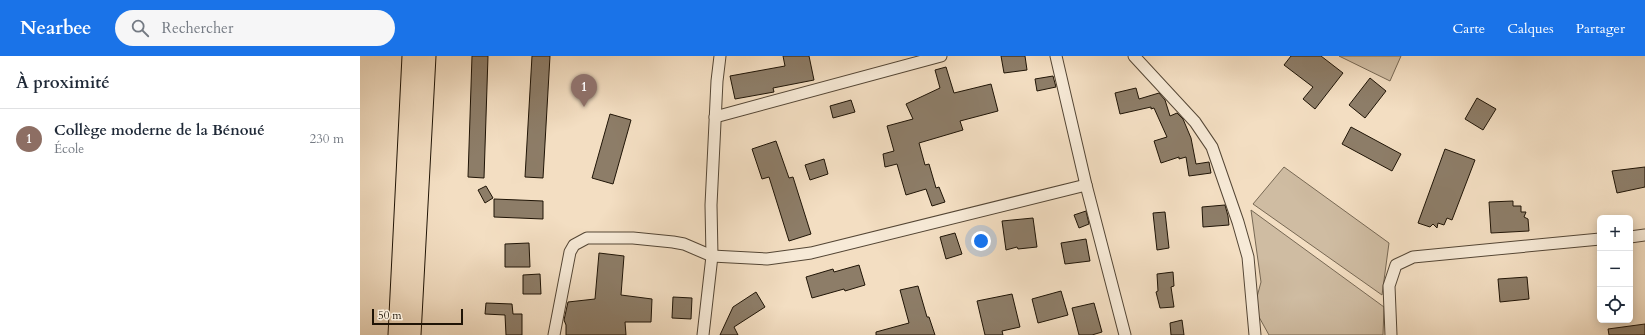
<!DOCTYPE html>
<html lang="fr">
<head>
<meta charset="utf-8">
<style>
  body { margin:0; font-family:Cardo,serif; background:#f6f6f7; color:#1f2937 }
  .controls { position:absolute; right:12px; bottom:12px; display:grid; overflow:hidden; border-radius:6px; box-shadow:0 2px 10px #0003 }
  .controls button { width:36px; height:36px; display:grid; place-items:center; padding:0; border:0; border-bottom:1px solid #e0e1e3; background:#fff; color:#1f2937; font:20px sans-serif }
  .scale { position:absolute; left:12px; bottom:10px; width:91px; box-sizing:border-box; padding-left:4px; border:2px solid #1f1406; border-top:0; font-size:11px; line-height:14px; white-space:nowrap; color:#1f1406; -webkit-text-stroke:3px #f7ead7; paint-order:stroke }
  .you { position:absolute; left:621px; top:185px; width:14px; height:14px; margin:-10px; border:3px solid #fff; border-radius:50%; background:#1a73e8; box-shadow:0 0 0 6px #1a73e833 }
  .badge { display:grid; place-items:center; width:26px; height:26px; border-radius:50%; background:#1a73e8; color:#fff; font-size:13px; font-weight:700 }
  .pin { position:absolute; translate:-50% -33px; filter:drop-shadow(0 1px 2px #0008) }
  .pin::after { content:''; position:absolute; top:21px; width:14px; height:12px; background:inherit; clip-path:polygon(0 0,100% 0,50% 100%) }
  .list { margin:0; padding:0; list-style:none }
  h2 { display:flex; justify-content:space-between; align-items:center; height:52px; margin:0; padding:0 16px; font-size:17px }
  h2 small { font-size:13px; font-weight:400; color:#747a83 }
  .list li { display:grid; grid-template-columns:26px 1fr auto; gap:12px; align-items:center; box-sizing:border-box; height:60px; padding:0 16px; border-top:1px solid #e0e1e3 }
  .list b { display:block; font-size:15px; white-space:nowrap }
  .list p { margin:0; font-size:13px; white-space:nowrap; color:#747a83 }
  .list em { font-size:13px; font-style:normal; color:#747a83 }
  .icon { flex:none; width:22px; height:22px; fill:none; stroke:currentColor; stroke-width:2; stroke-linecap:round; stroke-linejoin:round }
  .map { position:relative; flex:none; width:1285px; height:279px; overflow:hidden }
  header { display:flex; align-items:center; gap:24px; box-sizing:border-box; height:56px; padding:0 20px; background:#1a73e8; color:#fff }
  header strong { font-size:19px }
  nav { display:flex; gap:22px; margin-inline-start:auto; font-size:14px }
  .search { width:280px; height:36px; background:#f6f6f7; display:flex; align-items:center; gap:10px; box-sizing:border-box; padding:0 14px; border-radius:22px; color:#747a83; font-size:15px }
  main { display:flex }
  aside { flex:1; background:#fff }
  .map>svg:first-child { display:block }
  .green { fill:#cfbca2; stroke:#776854 }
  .building { fill:#8d7d68; stroke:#1f1406 }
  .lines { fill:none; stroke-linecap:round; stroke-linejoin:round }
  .street-casing { stroke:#544635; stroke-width:13 }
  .primary-casing { stroke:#1f1406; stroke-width:19 }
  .street { stroke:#f7ead7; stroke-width:11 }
  .primary { stroke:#f3dec2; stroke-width:17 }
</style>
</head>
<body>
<header>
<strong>Nearbee</strong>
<div class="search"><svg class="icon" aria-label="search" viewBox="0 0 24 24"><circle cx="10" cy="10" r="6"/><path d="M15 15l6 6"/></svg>Rechercher</div>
<nav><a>Carte</a><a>Calques</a><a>Partager</a></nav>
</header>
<main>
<aside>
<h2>À proximité<small></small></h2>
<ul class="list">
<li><span class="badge" style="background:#8d6e63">1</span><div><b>Collège moderne de la Bénoué</b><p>École</p></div><em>230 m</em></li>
</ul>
</aside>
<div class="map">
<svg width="1285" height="279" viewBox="0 0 1285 279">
  <rect width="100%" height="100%" fill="#f3dec2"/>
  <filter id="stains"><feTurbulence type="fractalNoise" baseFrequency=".005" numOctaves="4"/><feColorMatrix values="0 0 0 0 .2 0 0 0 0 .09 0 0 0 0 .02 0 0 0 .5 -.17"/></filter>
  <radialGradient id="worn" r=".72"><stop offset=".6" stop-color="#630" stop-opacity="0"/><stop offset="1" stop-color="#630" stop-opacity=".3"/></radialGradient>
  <!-- green -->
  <g class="green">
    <polygon points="979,0 1041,0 1030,25"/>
    <polygon points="924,111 1029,187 1022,239 893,148"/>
    <polygon points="891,154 1024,251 1023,279 909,279 894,252 901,226"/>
  </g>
  <!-- building -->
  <g class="building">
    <polygon points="112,0 128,0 124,122 108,121"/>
    <polygon points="172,0 190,0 183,122 165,121"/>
    <polygon points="423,0 449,0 454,24 413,32 414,36 375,43 370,20 425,10"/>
    <polygon points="641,0 665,0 667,14 644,17"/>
    <polygon points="931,0 961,0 983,17 955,53 943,43 953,31 924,9"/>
    <polygon points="586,11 594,37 631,28 638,55 600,65 603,74 559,87 565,109 569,108 576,132 579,131 585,146 572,150 566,133 546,139 537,108 525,111 523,98 534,95 527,70 553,63 546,48 580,32 575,14"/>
    <polygon points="693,20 696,31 677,35 675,23"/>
    <polygon points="1010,22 1026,35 1005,62 989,49"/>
    <polygon points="776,32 779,43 799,37 805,44 810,60 817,57 823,63 831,82 836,108 849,106 851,117 829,120 826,101 819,103 819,101 801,107 794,85 807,81 794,52 791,53 791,51 760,58 755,37"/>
    <polygon points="1117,42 1136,53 1123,74 1105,63"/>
    <polygon points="491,44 495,56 473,62 470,50"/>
    <polygon points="250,58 271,64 253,128 232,122"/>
    <polygon points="991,71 1041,98 1032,115 982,88"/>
    <polygon points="416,85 429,122 433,121 451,178 429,185 409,121 402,123 392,93"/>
    <polygon points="1085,93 1115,104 1092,164 1087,162 1084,169 1078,167 1077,172 1073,168 1070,171 1058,167"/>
    <polygon points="464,103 468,118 450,124 445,109"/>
    <polygon points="1285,111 1285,131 1257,137 1252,115"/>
    <polygon points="126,130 133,142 125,147 118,134"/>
    <polygon points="134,143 183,145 183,163 134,161"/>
    <polygon points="1153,145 1153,150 1161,150 1161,156 1166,156 1164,161 1168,163 1169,175 1131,177 1129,146"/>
    <polygon points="865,149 868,160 869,169 843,171 842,151"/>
    <polygon points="726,155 729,168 719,172 714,159"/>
    <polygon points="805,156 809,192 797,194 793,157"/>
    <polygon points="673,162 677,191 658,193 657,191 646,194 642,165"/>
    <polygon points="595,177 602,198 586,203 580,181"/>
    <polygon points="726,183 730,205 705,208 701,187"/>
    <polygon points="169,187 170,211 145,211 145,188"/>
    <polygon points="239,197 264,200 261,239 292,243 291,266 265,266 266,279 206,279 206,269 204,264 208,246 235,243"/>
    <polygon points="499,209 505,229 485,235 484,233 452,242 446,221 473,213 474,216"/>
    <polygon points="813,216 814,230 811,231 814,251 800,252 796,236 798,235 797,218"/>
    <polygon points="180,218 181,238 163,238 163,219"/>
    <polygon points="1167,221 1169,243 1140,246 1138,223"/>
    <polygon points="558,230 567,261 569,261 575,279 516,279 516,276 549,267 540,234"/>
    <polygon points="701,235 708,259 678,267 672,243"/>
    <polygon points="396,236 405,251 374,271 378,279 360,279 373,251"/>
    <polygon points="652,238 660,271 642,275 643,279 625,279 617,245"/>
    <polygon points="313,241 332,242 331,263 312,262"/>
    <polygon points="126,247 152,248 153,258 162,258 162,279 146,279 145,259 125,258"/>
    <polygon points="734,247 742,276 732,279 719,279 712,252"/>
    <polygon points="822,264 824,279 811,279 810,267"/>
    <polygon points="1285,268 1285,279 1249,279 1248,273"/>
  </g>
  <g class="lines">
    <!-- street casing -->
    <g class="street-casing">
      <g id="street">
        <polyline points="696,0 726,129 765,279"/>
        <polyline points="774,0 835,66 852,91 878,166 888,201 895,279"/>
        <polyline points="355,61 581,0"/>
        <polyline points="1270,181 1285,179"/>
        <polyline points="194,279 210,196 214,189 227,182 273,182 313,186 324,188 352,200 407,203 451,197 726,129"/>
        <polyline points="343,279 352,200 351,149 357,25 360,0"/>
        <polyline points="1031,279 1029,230 1036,209 1053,201 1240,183"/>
      </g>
    </g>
    <!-- primary casing -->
    <g class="primary-casing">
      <g id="primary">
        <polyline points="37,279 51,0"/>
        <polyline points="52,279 67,0"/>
      </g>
    </g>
    <!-- street -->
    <use href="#street" class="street"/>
    <!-- primary -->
    <use href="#primary" class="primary"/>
  </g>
  <rect width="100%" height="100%" filter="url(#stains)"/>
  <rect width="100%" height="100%" fill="url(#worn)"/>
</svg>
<div class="controls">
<button>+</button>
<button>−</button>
<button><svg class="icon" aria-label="locate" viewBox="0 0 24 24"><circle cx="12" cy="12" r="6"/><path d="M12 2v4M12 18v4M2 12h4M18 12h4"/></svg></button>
</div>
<div class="scale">50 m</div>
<div class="you"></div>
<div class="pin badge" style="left:224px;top:51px;background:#8d6e63">1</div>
</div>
</main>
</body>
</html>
